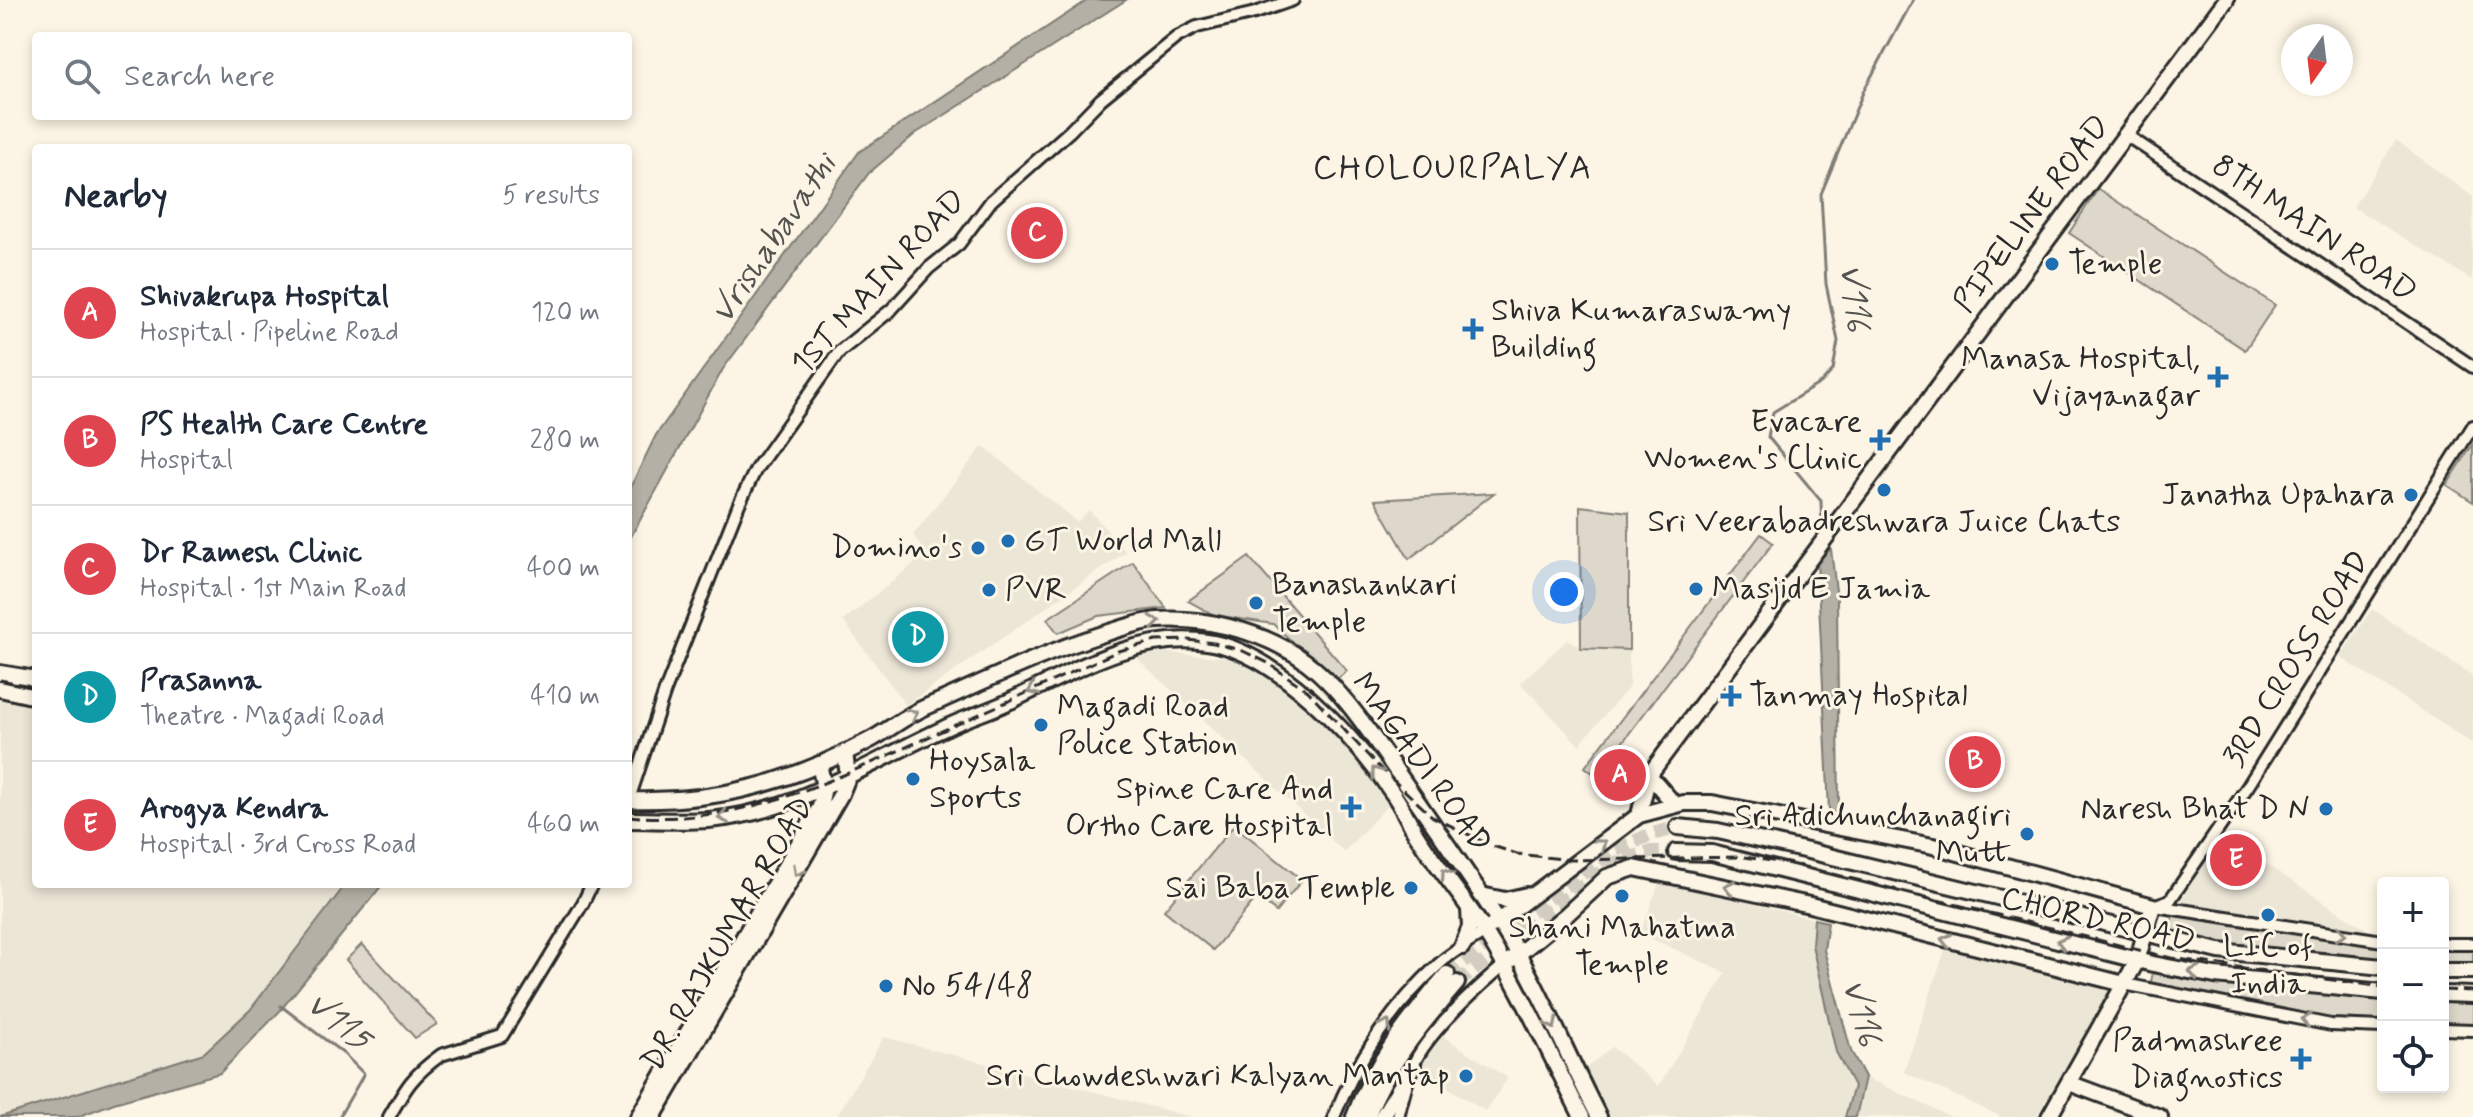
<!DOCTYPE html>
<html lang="en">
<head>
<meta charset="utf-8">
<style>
  body { margin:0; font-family:Mynerve,sans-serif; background:#f2f2f3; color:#1f2937 }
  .controls { position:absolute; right:24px; bottom:24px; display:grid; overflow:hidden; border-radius:8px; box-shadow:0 4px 12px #0003 }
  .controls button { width:72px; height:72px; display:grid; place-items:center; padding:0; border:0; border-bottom:2px solid #e0e1e3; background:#fff; color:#1f2937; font:40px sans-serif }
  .compass { position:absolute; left:2281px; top:24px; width:72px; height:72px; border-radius:50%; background:#fff; box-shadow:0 4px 12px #0003; rotate:194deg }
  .you { position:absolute; left:1564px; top:592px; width:28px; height:28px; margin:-20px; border:6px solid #fff; border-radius:50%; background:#1a73e8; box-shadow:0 0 0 12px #1a73e833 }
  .badge { display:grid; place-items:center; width:52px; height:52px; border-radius:50%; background:#0b8043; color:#fff; font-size:26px; font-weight:700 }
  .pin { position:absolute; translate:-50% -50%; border:4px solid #fff; box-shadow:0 2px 8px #0006 }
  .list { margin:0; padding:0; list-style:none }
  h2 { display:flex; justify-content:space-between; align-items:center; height:104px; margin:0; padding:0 32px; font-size:34px }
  h2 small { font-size:26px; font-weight:400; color:#747a83 }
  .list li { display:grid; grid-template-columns:52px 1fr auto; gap:24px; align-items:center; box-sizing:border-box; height:128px; padding:0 32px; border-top:2px solid #e0e1e3 }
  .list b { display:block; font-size:30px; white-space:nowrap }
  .list p { margin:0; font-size:26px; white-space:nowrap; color:#747a83 }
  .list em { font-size:26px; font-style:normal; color:#747a83 }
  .icon { flex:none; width:44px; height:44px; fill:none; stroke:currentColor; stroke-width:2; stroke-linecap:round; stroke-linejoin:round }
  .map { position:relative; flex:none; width:2473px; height:1117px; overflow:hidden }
  .search { position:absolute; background:#fff; box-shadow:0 4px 12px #0003; left:32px; top:32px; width:600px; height:88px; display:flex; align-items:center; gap:20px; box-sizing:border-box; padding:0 28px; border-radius:8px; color:#747a83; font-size:30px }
  .panel { position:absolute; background:#fff; box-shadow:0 4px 12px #0003; left:32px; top:144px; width:600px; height:744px; border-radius:8px }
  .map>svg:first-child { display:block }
  .built { fill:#ece6d7 }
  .green { fill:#ded8ca; stroke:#84827a; stroke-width:2 }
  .water { fill:#b4b0a5; stroke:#7d7b74; stroke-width:2 }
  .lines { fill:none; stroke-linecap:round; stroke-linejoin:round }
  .stream { stroke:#7d7b74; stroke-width:3 }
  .major-tunnel { stroke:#d2cdc0; stroke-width:14; stroke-dasharray:14 7; stroke-linecap:butt }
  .minor-casing { stroke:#2b2b2b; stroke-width:16 }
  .major-casing { stroke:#2b2b2b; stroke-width:20 }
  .minor { stroke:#fcf5e5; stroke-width:10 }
  .major { stroke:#fcf5e5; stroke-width:14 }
  .rail { stroke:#2b2b2b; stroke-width:3; stroke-dasharray:12 6; stroke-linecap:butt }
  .oneway { stroke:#949088 }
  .poi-dot { fill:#1f6fb2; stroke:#fcf5e5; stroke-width:3 }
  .labels { text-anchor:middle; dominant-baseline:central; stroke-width:6; stroke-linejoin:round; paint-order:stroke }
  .street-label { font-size:32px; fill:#2b2b2b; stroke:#fcf5e5 }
  .poi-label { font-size:32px; fill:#2b2b2b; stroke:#fcf5e5; text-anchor:start }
  .neighbourhood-label { font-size:34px; letter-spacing:2px; fill:#2b2b2b; stroke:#fcf5e5 }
  .water-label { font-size:34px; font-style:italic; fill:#545350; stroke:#fcf5e5 }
</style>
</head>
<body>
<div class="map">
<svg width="2473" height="1117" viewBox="0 0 2473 1117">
  <rect width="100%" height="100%" fill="#fcf5e5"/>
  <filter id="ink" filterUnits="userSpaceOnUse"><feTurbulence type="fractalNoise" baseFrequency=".0125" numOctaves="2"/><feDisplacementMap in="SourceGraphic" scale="16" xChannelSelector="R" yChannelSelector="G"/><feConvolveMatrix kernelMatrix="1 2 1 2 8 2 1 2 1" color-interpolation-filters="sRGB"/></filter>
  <g filter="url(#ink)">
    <!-- built -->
    <g class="built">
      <polygon points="2396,140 2473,197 2472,280 2353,207"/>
      <polygon points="983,446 1077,522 1089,510 1126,552 906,705 843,621 926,554 913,535"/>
      <polygon points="2372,609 2473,676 2473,744 2340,657"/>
      <polygon points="1568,639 1581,648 1629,650 1629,687 1579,745 1520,683"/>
      <polygon points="1159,652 1233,658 1282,682 1357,757 1388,805 1344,852 1137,658"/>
      <polygon points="0,696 36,702 36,884 346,884 250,1010 204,1053 0,1116"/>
      <polygon points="2221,835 2378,937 2179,904"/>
      <polygon points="1660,881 1814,919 1812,945 1836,1052 1854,1086 1845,1117 1608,1117 1585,1069 1612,1047 1659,1086 1726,973 1640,933"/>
      <polygon points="1945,950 2111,990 2036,1117 2002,1117 1904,1072"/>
      <polygon points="1439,1034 1508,1078 1485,1111 1419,1069"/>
      <polygon points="884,1037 1191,1117 836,1117"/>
      <polygon points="1865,1077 1951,1117 1856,1117"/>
    </g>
    <!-- green -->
    <g class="green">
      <polygon points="2098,189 2275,305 2245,350 2069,233"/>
      <polygon points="2473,444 2473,502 2447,485"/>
      <polygon points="1494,493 1409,559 1375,500"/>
      <polygon points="1580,506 1629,512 1629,650 1581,648"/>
      <polygon points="1761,534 1773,543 1597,776 1585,767"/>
      <polygon points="1249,557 1347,671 1335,681 1273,624 1214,615 1188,601"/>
      <polygon points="1133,562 1166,608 1098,616 1058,633 1047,619"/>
      <polygon points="1234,825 1302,880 1276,912 1257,897 1213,950 1164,910"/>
      <polygon points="2173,914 2383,944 2383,964 2220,948 2168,937"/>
      <polygon points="362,944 437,1024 415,1038 346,960"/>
      <polygon points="2443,946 2473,946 2473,967 2443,966"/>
      <polygon points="2154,969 2383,997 2383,1023 2331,1022 2150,985"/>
      <polygon points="2443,999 2473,1001 2473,1026 2443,1025"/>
    </g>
    <!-- water -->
    <g class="water">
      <polygon points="1088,0 1126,0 915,134 869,173 723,369 628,542 628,492 656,435 859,152"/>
      <polygon points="1831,549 1837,599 1839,813 1829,811 1817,561"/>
      <polygon points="346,884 383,884 279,1012 220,1073 114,1103 77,1117 0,1117 204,1053 250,1010"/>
      <polygon points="1814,919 1828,922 1824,950 1851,1051 1865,1077 1856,1117 1845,1117 1854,1086 1836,1052 1812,945"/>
    </g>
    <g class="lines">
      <!-- stream -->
      <g class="stream">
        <polyline points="1822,532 1821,501 1768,437 1773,412 1822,382 1833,370 1838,341 1826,284 1821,194 1864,90 1913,0"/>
        <polyline points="281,1006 344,1054 364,1074 339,1117"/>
      </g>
      <!-- major-tunnel -->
      <g class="major-tunnel">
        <polyline points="1447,974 1610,853 1649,835 1678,827"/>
        <polyline points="1457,983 1584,884 1615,863 1649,852 1676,852"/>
      </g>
      <!-- minor casing -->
      <g class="minor-casing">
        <g id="minor">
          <polyline points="2126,135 2473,367"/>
          <polyline points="628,802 665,691 739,504 756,469 839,352 891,310 929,268 959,244 991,201 1070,131 1101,99 1177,37 1197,27 1255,13 1293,0"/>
          <polyline points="2153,906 2170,900 2248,786 2473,426"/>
          <polyline points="2155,906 2383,941"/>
          <polyline points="2443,944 2473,944"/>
          <polyline points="2124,984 2331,1025 2383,1027"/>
          <polyline points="2443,1029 2473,1030"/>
          <path d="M389,1117c17,-30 24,-42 52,-62l61,-19 81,-133 9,-19"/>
          <path d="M1334,1117c22,-57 60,-112 105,-153 13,-12 31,-22 46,-32"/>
          <path d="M1398,1117c4,-16 8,-33 14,-49 13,-34 64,-79 92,-103"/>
        </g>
      </g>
      <!-- major casing -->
      <g class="major-casing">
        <g id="major">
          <polyline points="0,673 36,679"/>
          <polyline points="0,689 36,697"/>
          <polyline points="1649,775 1675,805"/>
          <path d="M628,800c90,3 165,-18 244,-61 18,-10 35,-24 54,-32 59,-26 116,-54 177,-73 18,-5 37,-13 55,-14 45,-3 97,10 135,33 44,26 82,87 111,129 38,56 79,111 113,170 30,53 54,111 82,165"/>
          <polyline points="1639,815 1649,775 2226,0"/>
          <path d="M628,820c27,0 54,2 81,0 86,-7 159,-57 236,-92 20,-10 42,-16 63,-26 60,-28 129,-71 199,-60 68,9 147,94 184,149 10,13 17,29 25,43 21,33 47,63 68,96 37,60 66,125 98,187"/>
          <polyline points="1678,827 1718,831 1808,851 2219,951 2383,967"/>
          <polyline points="1676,852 1712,853 2153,964 2215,976 2383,992"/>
          <polyline points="1481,895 1505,900 1527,895"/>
          <polyline points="1493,925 1639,815 1684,803 1712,803 1933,846 2153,906 2137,961 2049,1117"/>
          <polyline points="1462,947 1470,927 1469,910"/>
          <polyline points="1511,960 1566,915 1607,877 1634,868 1810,905 2124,984"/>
          <polyline points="2443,971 2473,971"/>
          <polyline points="2443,994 2473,995"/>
          <polyline points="2069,1083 2160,1117"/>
          <polyline points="638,1117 820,807 824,787 819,764"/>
          <polyline points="653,1117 841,794 848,777 845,752"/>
          <path d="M1354,1117c20,-55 56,-98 93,-143"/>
          <path d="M1367,1117c19,-51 55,-93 90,-134"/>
          <polyline points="1382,1117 1413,1066"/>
        </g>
      </g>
      <!-- minor -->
      <use href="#minor" class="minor"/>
      <!-- major -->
      <use href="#major" class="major"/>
      <!-- rail -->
      <g class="rail">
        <polyline points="0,680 36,687"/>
        <path d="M628,816c114,11 206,-36 307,-82 61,-27 122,-55 183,-83l38,-10 31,-1 27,3 29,8 25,12 40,28 69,74 56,52 57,28 27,9 54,6 173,-3 49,7 378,94 212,29"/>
        <polyline points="2443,990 2473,991"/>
      </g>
    </g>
    <!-- one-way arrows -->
    <defs><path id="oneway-chevron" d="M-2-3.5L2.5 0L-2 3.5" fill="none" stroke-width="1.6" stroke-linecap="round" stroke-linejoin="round" transform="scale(2)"/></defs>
    <g class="oneway">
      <use href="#oneway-chevron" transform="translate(1155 622) rotate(-7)"/>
      <use href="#oneway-chevron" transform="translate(1033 690) rotate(155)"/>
      <use href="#oneway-chevron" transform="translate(913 714) rotate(-28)"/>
      <use href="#oneway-chevron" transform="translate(1376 772) rotate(-128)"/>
      <use href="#oneway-chevron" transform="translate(723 817) rotate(169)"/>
      <use href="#oneway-chevron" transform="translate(1601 844) rotate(-37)"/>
      <use href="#oneway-chevron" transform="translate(798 871) rotate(120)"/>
      <use href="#oneway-chevron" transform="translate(1446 874) rotate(-125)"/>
      <use href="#oneway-chevron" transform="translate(1729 887) rotate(-168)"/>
      <use href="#oneway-chevron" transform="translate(2341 934) rotate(9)"/>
      <use href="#oneway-chevron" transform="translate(1946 940) rotate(-166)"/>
      <use href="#oneway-chevron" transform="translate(2062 942) rotate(-166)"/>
      <use href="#oneway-chevron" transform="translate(2194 972) rotate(-169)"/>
      <use href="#oneway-chevron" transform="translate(2306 1020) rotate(-169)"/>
      <use href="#oneway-chevron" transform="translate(1552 1024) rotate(64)"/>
      <use href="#oneway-chevron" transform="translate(1386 1025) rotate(-56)"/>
    </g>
  </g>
  <!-- markers -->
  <g class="poi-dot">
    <circle cx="2052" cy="264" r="8"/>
    <path d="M1469 317h8v8h8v8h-8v8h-8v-8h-8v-8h8z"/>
    <path d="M2214 365h8v8h8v8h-8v8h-8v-8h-8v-8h8z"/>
    <path d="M1876 428h8v8h8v8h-8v8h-8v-8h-8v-8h8z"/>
    <circle cx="1884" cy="490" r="8"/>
    <circle cx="2411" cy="495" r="8"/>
    <circle cx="1008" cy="541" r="8"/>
    <circle cx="978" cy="548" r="8"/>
    <circle cx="1696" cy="589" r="8"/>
    <circle cx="989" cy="590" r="8"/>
    <circle cx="1256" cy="603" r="8"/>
    <path d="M1727 684h8v8h8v8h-8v8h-8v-8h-8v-8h8z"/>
    <circle cx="1041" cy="725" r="8"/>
    <circle cx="913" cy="779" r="8"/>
    <path d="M1347 795h8v8h8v8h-8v8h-8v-8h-8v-8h8z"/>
    <circle cx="2326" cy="809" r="8"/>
    <circle cx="2027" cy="834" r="8"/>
    <circle cx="1411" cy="888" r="8"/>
    <circle cx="1622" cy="896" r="8"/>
    <circle cx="2268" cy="915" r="8"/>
    <circle cx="886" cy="986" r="8"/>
    <path d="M2297 1047h8v8h8v8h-8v8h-8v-8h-8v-8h8z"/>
    <circle cx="1466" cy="1076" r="8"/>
  </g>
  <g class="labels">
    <!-- street labels -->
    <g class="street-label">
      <text transform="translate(2032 214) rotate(-53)">PIPELINE ROAD</text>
      <text transform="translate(2314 229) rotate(34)">8TH MAIN ROAD</text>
      <text transform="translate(879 282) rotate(-47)">1ST MAIN ROAD</text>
      <text transform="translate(2297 659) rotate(-58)">3RD CROSS ROAD</text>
      <text transform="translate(1421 763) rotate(54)">MAGADI ROAD</text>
      <text transform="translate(2098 920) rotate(13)">CHORD ROAD</text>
      <text transform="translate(728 934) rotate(-60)">DR. RAJKUMAR ROAD</text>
    </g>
    <!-- poi labels -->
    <g class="poi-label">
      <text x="2068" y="264">Temple</text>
      <text x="1491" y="311">Shiva Kumaraswamy<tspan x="1491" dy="37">Building</tspan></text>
      <text x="2200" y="359" text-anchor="end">Manasa Hospital,<tspan x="2200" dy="37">Vijayanagar</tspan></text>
      <text x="1862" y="422" text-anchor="end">Evacare<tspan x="1862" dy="37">Women's Clinic</tspan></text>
      <text x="2395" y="495" text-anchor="end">Janatha Upahara</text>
      <text x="1884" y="522" text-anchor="middle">Sri Veerabadreshwara Juice Chats</text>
      <text x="1024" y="541">GT World Mall</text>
      <text x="962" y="548" text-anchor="end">Domino's</text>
      <text x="1272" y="585">Banashankari<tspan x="1272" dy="37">Temple</tspan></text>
      <text x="1712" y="589">Masjid E Jamia</text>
      <text x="1005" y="590">PVR</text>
      <text x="1749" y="696">Tanmay Hospital</text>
      <text x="1057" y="707">Magadi Road<tspan x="1057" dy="37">Police Station</tspan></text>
      <text x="929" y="761">Hoysala<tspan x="929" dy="37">Sports</tspan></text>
      <text x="1333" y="789" text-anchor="end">Spine Care And<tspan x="1333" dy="37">Ortho Care Hospital</tspan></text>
      <text x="2310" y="809" text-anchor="end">Naresh Bhat D N</text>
      <text x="2011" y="816" text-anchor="end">Sri Adichunchanagiri<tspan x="2011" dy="37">Mutt</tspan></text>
      <text x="1395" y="888" text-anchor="end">Sai Baba Temple</text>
      <text x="1622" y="928" text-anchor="middle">Shani Mahatma<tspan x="1622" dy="37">Temple</tspan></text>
      <text x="2268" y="947" text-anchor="middle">LIC of<tspan x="2268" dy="37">India</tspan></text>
      <text x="902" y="986">No 54/48</text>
      <text x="2283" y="1041" text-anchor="end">Padmashree<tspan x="2283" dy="37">Diagnostics</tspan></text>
      <text x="1450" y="1076" text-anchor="end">Sri Chowdeshwari Kalyan Mantap</text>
    </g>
    <!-- neighbourhood labels -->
    <g class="neighbourhood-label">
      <text x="1453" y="168">CHOLOURPALYA</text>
    </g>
    <!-- water labels -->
    <g class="water-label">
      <text transform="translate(774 239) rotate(-56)">Vrishabavathi</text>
      <text transform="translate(1854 298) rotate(83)">V116</text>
      <text transform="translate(1861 1013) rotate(74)">V116</text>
      <text transform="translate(338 1022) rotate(39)">V115</text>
    </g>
  </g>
</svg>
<div class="controls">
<button>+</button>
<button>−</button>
<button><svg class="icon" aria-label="locate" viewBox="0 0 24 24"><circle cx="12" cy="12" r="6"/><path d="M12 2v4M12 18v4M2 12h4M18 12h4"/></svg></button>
</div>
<svg class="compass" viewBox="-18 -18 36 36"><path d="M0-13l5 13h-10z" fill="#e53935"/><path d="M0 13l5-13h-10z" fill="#747a83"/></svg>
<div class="you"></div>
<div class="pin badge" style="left:1620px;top:775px;background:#e0444e">A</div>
<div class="pin badge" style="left:1975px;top:762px;background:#e0444e">B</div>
<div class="pin badge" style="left:1037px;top:233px;background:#e0444e">C</div>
<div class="pin badge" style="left:918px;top:637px;background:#0f9aa8">D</div>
<div class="pin badge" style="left:2236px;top:860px;background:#e0444e">E</div>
<div class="search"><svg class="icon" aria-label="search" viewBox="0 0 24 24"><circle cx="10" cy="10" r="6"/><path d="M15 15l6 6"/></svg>Search here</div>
<section class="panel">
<h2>Nearby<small>5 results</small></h2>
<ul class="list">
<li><span class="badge" style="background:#e0444e">A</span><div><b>Shivakrupa Hospital</b><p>Hospital · Pipeline Road</p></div><em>120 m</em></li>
<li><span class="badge" style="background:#e0444e">B</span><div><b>PS Health Care Centre</b><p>Hospital</p></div><em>280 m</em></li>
<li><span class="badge" style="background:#e0444e">C</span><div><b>Dr Ramesh Clinic</b><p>Hospital · 1st Main Road</p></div><em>400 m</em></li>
<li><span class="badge" style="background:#0f9aa8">D</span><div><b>Prasanna</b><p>Theatre · Magadi Road</p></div><em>410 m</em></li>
<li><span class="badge" style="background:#e0444e">E</span><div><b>Arogya Kendra</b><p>Hospital · 3rd Cross Road</p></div><em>460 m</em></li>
</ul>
</section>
</div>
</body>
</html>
